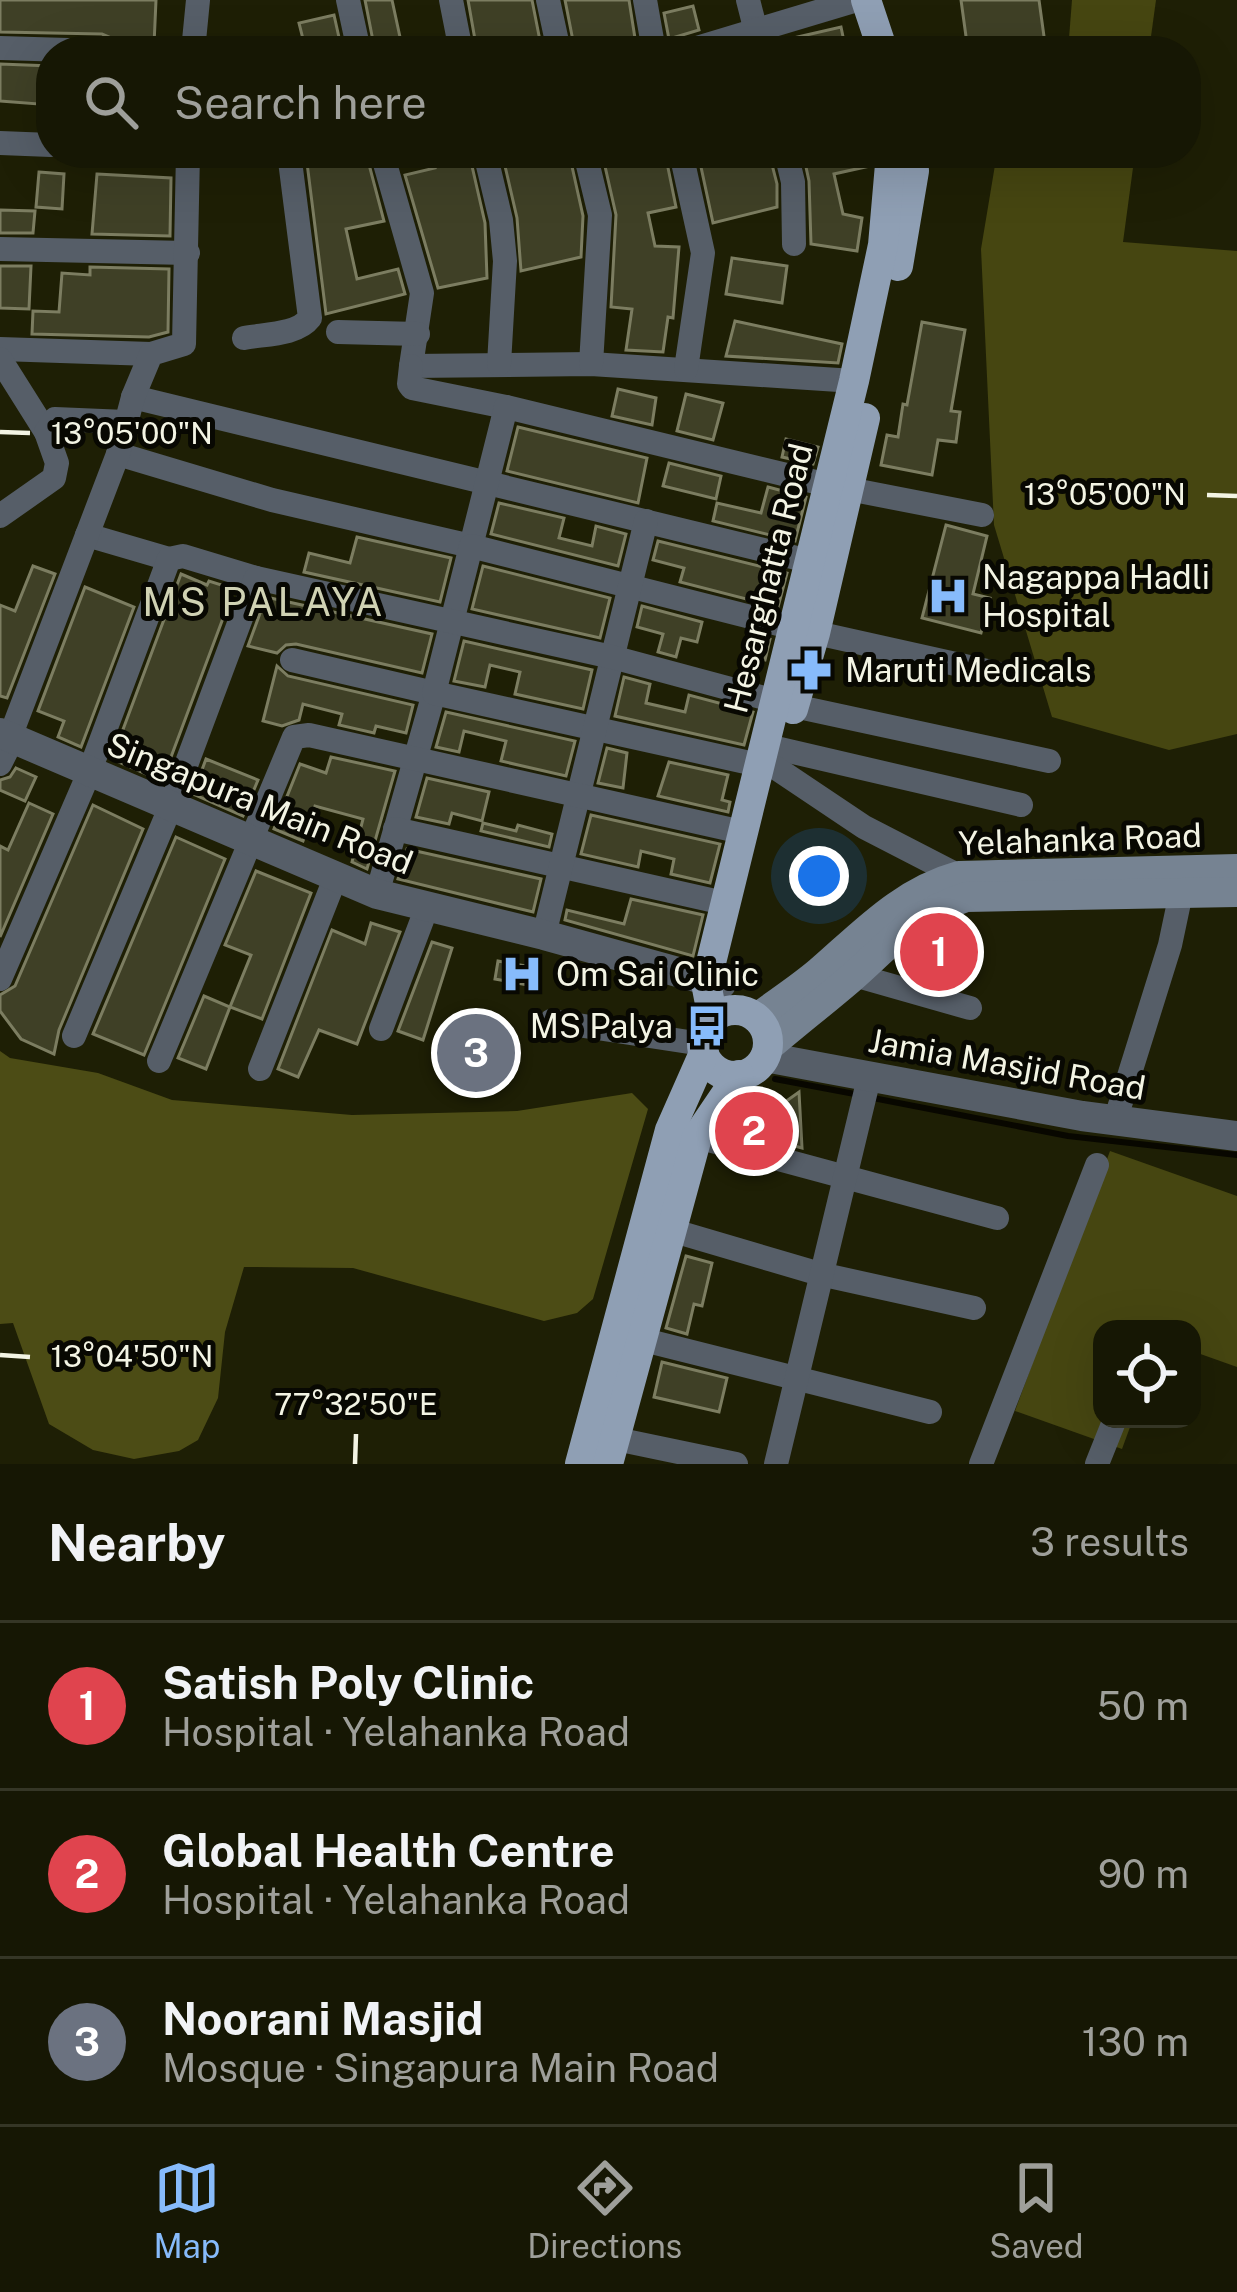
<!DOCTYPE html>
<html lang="en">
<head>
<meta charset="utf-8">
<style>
  body { margin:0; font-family:"Public Sans",sans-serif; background:#232413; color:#f1f3f6 }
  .controls { position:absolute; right:36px; bottom:36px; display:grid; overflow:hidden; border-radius:24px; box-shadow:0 12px 48px #0002 }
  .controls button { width:108px; height:108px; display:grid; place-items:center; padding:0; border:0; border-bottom:3px solid #353626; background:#161704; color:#f1f3f6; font:60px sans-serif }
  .you { position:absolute; left:819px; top:876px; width:42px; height:42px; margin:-30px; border:9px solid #fff; border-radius:50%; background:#1a73e8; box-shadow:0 0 0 18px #1a73e833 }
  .badge { display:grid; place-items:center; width:78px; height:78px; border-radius:50%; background:#87bbfb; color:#fff; font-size:39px; font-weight:700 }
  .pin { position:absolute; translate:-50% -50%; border:6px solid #fff; box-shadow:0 3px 12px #0006 }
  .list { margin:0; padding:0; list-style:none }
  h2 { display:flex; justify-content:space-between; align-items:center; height:156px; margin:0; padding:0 48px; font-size:51px }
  h2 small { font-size:39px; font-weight:400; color:#9e9f9a }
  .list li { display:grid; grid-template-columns:78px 1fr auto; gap:36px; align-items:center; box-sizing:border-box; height:168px; padding:0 48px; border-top:3px solid #353626 }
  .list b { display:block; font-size:45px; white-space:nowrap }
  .list p { margin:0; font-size:39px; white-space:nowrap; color:#9e9f9a }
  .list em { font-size:39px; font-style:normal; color:#9e9f9a }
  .icon { flex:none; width:66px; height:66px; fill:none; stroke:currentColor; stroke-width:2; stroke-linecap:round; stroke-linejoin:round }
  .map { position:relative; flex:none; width:1237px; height:1464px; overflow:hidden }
  .search { position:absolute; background:#161704; box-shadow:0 12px 48px #0002; left:36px; right:36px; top:36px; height:132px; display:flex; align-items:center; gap:30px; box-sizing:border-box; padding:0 42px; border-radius:48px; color:#9e9f9a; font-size:45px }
  .sheet { height:660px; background:#161704 }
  nav { display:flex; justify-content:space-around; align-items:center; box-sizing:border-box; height:168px; border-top:3px solid #353626; background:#161704; font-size:33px; color:#9e9f9a }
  nav a { display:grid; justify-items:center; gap:6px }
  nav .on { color:#87bbfb }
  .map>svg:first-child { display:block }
  .green { fill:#464611 }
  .forest { fill:#4c4c15 }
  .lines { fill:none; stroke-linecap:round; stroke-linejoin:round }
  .stream { stroke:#080700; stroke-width:6 }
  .building { fill:#3f4026; stroke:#7c7d61; stroke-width:3 }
  .minor { stroke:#565e68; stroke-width:24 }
  .tertiary { stroke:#565e68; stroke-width:30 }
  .secondary { stroke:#768392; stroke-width:30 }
  .primary { stroke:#8f9fb4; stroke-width:30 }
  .ticks { fill:none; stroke:#f3f4e4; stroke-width:4.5 }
  .labels { text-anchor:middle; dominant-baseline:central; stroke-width:10; stroke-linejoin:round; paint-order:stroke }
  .poi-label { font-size:33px; fill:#f3f4e4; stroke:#080802; text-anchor:start }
  .street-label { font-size:33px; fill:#f3f4e4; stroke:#080802 }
  .quarter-label { font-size:39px; letter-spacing:3px; fill:#d0d2b3; stroke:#080802 }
  .ticks-label { font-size:30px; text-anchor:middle; fill:#f3f4e4; stroke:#080802; stroke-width:10; stroke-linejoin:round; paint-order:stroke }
</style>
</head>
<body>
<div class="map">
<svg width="1237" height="1464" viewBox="0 0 1237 1464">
  <rect width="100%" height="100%" fill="#1e1f05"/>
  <!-- green -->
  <g class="green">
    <polygon points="1072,0 1156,0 1149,51 1068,51"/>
    <polygon points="997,153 1135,153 1123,242 1237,251 1237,734 1169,750 1052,717 994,525 981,249"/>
    <polygon points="1110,1151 1237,1196 1237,1367 1192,1351 1192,1329 1102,1329 1102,1419 1133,1419 1122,1449 1015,1411"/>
  </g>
  <!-- forest -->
  <polygon class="forest" points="0,1051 10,1058 98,1073 172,1100 352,1115 517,1111 632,1093 648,1109 593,1299 577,1313 544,1321 353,1268 244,1267 225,1332 218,1398 198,1440 179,1451 134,1459 93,1450 49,1424 13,1323 0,1324"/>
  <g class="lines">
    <!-- stream -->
    <g class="stream">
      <polyline points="775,1079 860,1095"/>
      <polyline points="873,1098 1068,1136 1237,1155"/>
    </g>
  </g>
  <!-- building -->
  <g class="building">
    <polygon points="0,0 156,0 154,45 125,44 102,34 0,32"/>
    <polygon points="365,0 392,0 403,51 375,51"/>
    <polygon points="468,0 532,0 542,51 477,51"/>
    <polygon points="565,0 629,0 637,51 575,51"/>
    <polygon points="961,0 1039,0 1046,51 968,51"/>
    <polygon points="693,6 699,30 669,39 664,13"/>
    <polygon points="334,15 342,51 327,51 325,38 304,43 299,23"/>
    <polygon points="841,27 846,51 777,51 776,42"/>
    <polygon points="0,64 51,66 51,105 0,101"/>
    <polygon points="314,153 366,153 384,221 346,229 357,279 398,269 405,294 326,314 306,155"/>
    <polygon points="431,153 469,153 485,223 487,278 438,288 405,175 435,168"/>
    <polygon points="502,153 569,153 583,216 581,257 521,271 517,218"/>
    <polygon points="602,153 665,153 676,207 648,213 655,246 679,247 673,318 668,317 663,352 626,350 632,309 611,307 616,215"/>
    <polygon points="698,153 769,153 777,184 777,207 713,223"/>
    <polygon points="803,153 871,153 870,166 834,174 843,214 862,218 857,251 811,244 809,181"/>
    <polygon points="39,172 64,174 62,209 36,207"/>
    <polygon points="97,174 171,178 170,236 92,234"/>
    <polygon points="0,210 35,211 33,233 0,233"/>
    <polygon points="732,258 787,266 782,303 726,294"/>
    <polygon points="0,266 31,266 29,309 0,308"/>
    <polygon points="90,267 169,269 168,332 149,337 32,334 33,311 59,312 62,273 90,275"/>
    <polygon points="735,321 842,344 838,363 726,356"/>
    <polygon points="922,322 965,330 951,411 960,412 956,442 938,440 932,475 881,465 887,435 898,437 903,404 907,405"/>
    <polygon points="618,389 656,398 652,425 612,416"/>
    <polygon points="686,394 723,403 713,440 677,431"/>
    <polygon points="518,427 647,458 638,503 507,471"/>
    <polygon points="786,439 818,447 813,464 782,457"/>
    <polygon points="669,463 721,476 716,499 663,486"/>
    <polygon points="768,487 806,497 795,541 713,521 717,503 761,513"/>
    <polygon points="499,503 564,518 559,538 592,546 596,526 626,534 618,566 491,534"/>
    <polygon points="946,525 987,536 973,594 990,598 981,633 922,618"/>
    <polygon points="357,537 451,558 440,602 304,572 309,553 350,563"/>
    <polygon points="658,541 787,573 778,607 680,582 684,568 653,560"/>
    <polygon points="33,566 55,574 7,698 0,696 0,605 15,611"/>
    <polygon points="483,566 610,598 600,638 472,609"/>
    <polygon points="181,574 207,585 209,581 234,589 162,781 112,759"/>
    <polygon points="85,587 134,607 81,747 58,737 64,721 38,711"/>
    <polygon points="266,597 432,634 422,673 296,644 286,645 277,653 248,646"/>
    <polygon points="642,606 702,622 697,642 681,638 676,657 658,652 663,634 637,627"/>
    <polygon points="748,633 770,639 765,660 743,655"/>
    <polygon points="464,641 592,670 583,709 515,694 520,672 490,665 485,687 454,681"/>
    <polygon points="277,666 288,676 413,705 406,733 376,726 374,733 339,725 342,714 303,704 299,720 282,726 263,721"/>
    <polygon points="624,677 650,684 646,703 685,712 689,695 753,712 744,745 615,716"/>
    <polygon points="446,712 575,741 566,776 501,761 506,741 464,731 459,752 436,747"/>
    <polygon points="607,748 627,753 623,788 598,783"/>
    <polygon points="331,757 395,771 367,869 352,862 363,819 315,806 303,841 274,829 300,764 326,773"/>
    <polygon points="206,759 258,780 243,816 193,794"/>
    <polygon points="669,762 728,775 722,800 730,802 728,812 658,796"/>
    <polygon points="16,768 36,777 25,801 0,790 0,780 10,777"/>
    <polygon points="427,778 489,792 482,821 452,813 449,824 416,817"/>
    <polygon points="29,803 53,814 0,937 0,846 8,850"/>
    <polygon points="93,805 143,829 59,1030 54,1054 21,1039 0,1011 0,995 15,986"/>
    <polygon points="591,815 720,844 710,883 671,874 674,859 641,851 638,867 581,854"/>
    <polygon points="483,823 516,831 518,825 552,834 549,847 481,831"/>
    <polygon points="176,837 225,859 144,1055 93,1034"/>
    <polygon points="407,849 541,879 533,912 398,879"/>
    <polygon points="256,871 311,893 262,1019 230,1007 251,955 225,945"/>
    <polygon points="631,899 703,915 693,956 565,920 567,910 624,924"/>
    <polygon points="371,923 400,932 357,1044 319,1030 298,1077 278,1069 332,930 365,944"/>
    <polygon points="942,938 964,955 945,979 923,962"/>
    <polygon points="432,942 452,948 423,1040 398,1031"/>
    <polygon points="498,961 531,967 528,985 495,979"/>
    <polygon points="204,996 230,1007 206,1069 178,1058"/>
    <polygon points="799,1092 802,1148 743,1132"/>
    <polygon points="686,1256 712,1263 702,1306 694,1304 687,1334 666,1328"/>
    <polygon points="662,1362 727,1378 719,1412 654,1397"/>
  </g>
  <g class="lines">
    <!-- minor -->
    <g class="minor">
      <polyline points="348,0 359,51"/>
      <polyline points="451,0 461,51"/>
      <polyline points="548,0 559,51"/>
      <polyline points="645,0 654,51"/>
      <polyline points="748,0 761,51"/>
      <polyline points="0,48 102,51"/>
      <polyline points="193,51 198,0"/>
      <polyline points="687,51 857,0"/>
      <polyline points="0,143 51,145"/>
      <polyline points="382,153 422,293 411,366 591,364 854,381"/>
      <polyline points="485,153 501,220 505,261 499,364"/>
      <polyline points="585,153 600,215 591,364"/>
      <polyline points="681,153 703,253 686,369"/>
      <polyline points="786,153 793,182 794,244"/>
      <polyline points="0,249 188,253"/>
      <polyline points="338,332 418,334"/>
      <path d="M244,338c21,-4 53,-3 66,-20l-21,-165"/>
      <polyline points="0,349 151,354"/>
      <polyline points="0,359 46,432"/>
      <polyline points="411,366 409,384 412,388 506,407"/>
      <polyline points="133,397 809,561 824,560"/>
      <polyline points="118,454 272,500 471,546 506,407 828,485 982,515"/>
      <polyline points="0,516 54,478 57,463 46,432 55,419 126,422"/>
      <polyline points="87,535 169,559"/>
      <polyline points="292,660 434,693 377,894"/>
      <polyline points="10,737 118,454 133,397 151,354 184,344 188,153"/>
      <polyline points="780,749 1021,805"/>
      <polyline points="0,764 13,738"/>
      <polyline points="759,765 434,693 471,546 794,628 996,673"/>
      <polyline points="776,768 864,827 959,876"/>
      <polyline points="395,829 724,903"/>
      <polyline points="544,935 646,521"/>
      <polyline points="854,975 970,1008"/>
      <polyline points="0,979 89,773 169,559 183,556 256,578"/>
      <polyline points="551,1021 702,1044"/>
      <polyline points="381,1029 427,907"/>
      <polyline points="74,1036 170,808 256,578 612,657 794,706 1049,761"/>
      <polyline points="159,1061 294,737 309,735 742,832"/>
      <polyline points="260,1069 336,876"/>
      <polyline points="1115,1121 1170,945 1181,893"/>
      <polyline points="697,1137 997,1218"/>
      <polyline points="674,1231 820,1274 974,1308"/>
      <polyline points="644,1340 930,1412"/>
      <polyline points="616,1439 736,1464"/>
      <polyline points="776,1464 869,1078"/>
      <polyline points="981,1464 1097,1165"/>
      <polyline points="1097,1464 1115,1419"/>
    </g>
    <!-- tertiary -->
    <g class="tertiary">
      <polyline points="0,733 377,894 544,935 721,984"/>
      <polyline points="765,1057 1082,1116 1237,1136"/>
    </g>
    <!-- secondary -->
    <g class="secondary">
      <path d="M757,1018c20,-15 42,-29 62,-46 44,-38 82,-80 140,-96l278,-7"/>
      <path d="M768,1047c27,-23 55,-45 82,-68 41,-36 62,-64 116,-82l271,-5"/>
    </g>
    <!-- primary -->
    <g class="primary">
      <polyline points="866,0 883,51"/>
      <polyline points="898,266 914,171 913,153"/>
      <polyline points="793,709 815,633 865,418"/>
      <circle cx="735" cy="1043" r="33"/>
      <polyline points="713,1019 706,983 854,381 883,245 891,153"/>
      <polyline points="580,1464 670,1130 704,1053"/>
      <polyline points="608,1464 697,1137 739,1075"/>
    </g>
  </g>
  <!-- ticks -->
  <path class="ticks" d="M0,432l30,1M1207,495l30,1M0,1355l30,2M355,1464l1,-30"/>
  <!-- icons -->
  <defs>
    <g id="hospital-bare" transform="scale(3.24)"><path d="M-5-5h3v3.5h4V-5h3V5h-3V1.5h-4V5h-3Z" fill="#87bbfb" stroke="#080802" stroke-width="2.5" paint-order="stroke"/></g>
    <g id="pharmacy-bare" transform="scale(3.24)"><path d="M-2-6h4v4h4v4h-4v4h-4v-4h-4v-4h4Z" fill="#87bbfb" stroke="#080802" stroke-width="2.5" paint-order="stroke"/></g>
    <g id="bus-bare" transform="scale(3.24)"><path d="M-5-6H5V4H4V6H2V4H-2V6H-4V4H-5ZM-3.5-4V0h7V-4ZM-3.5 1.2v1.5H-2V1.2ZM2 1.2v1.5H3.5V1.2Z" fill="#87bbfb" stroke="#080802" stroke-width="2.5" paint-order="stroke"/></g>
  </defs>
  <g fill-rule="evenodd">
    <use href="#hospital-bare" x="948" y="596"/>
    <use href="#pharmacy-bare" x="811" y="670"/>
    <use href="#hospital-bare" x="522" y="974"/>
    <use href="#bus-bare" x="707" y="1026"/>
  </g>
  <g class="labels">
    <!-- poi labels -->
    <g class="poi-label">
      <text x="982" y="577">Nagappa Hadli<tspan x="982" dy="38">Hospital</tspan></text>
      <text x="845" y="670">Maruti Medicals</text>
      <text x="556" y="974">Om Sai Clinic</text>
      <text x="673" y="1026" text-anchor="end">MS Palya</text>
    </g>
    <!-- street labels -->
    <g class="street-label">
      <text transform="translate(768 578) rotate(-76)">Hesarghatta Road</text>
      <text transform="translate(260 803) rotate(22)">Singapura Main Road</text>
      <text transform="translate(1080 839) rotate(-2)">Yelahanka Road</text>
      <text transform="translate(1007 1064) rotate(10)">Jamia Masjid Road</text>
    </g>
    <!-- quarter labels -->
    <g class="quarter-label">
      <text x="264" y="602">MS PALAYA</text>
    </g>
  </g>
  <g class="ticks-label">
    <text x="132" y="444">13°05'00"N</text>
    <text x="1105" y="505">13°05'00"N</text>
    <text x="132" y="1367">13°04'50"N</text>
    <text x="356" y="1415">77°32'50"E</text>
  </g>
</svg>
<div class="controls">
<button><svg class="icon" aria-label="locate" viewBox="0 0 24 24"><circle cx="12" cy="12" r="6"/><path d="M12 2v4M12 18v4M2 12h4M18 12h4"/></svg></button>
</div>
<div class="you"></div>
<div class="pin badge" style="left:939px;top:952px;background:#e0444e">1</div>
<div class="pin badge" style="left:754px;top:1131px;background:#e0444e">2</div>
<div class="pin badge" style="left:476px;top:1053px;background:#6b7280">3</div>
<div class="search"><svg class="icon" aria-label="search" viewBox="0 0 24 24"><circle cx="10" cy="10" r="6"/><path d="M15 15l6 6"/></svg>Search here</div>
</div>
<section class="sheet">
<h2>Nearby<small>3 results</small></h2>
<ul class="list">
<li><span class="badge" style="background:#e0444e">1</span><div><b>Satish Poly Clinic</b><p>Hospital · Yelahanka Road</p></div><em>50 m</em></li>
<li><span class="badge" style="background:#e0444e">2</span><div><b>Global Health Centre</b><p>Hospital · Yelahanka Road</p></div><em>90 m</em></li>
<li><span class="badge" style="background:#6b7280">3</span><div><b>Noorani Masjid</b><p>Mosque · Singapura Main Road</p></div><em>130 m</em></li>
</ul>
</section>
<nav>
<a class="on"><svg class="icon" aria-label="map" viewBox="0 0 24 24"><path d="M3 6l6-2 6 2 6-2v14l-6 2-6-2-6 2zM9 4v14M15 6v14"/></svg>Map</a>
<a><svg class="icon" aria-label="directions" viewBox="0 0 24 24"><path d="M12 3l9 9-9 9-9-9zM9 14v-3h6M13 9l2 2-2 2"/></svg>Directions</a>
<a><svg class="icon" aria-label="saved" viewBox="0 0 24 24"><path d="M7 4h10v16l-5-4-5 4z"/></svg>Saved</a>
</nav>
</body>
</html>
